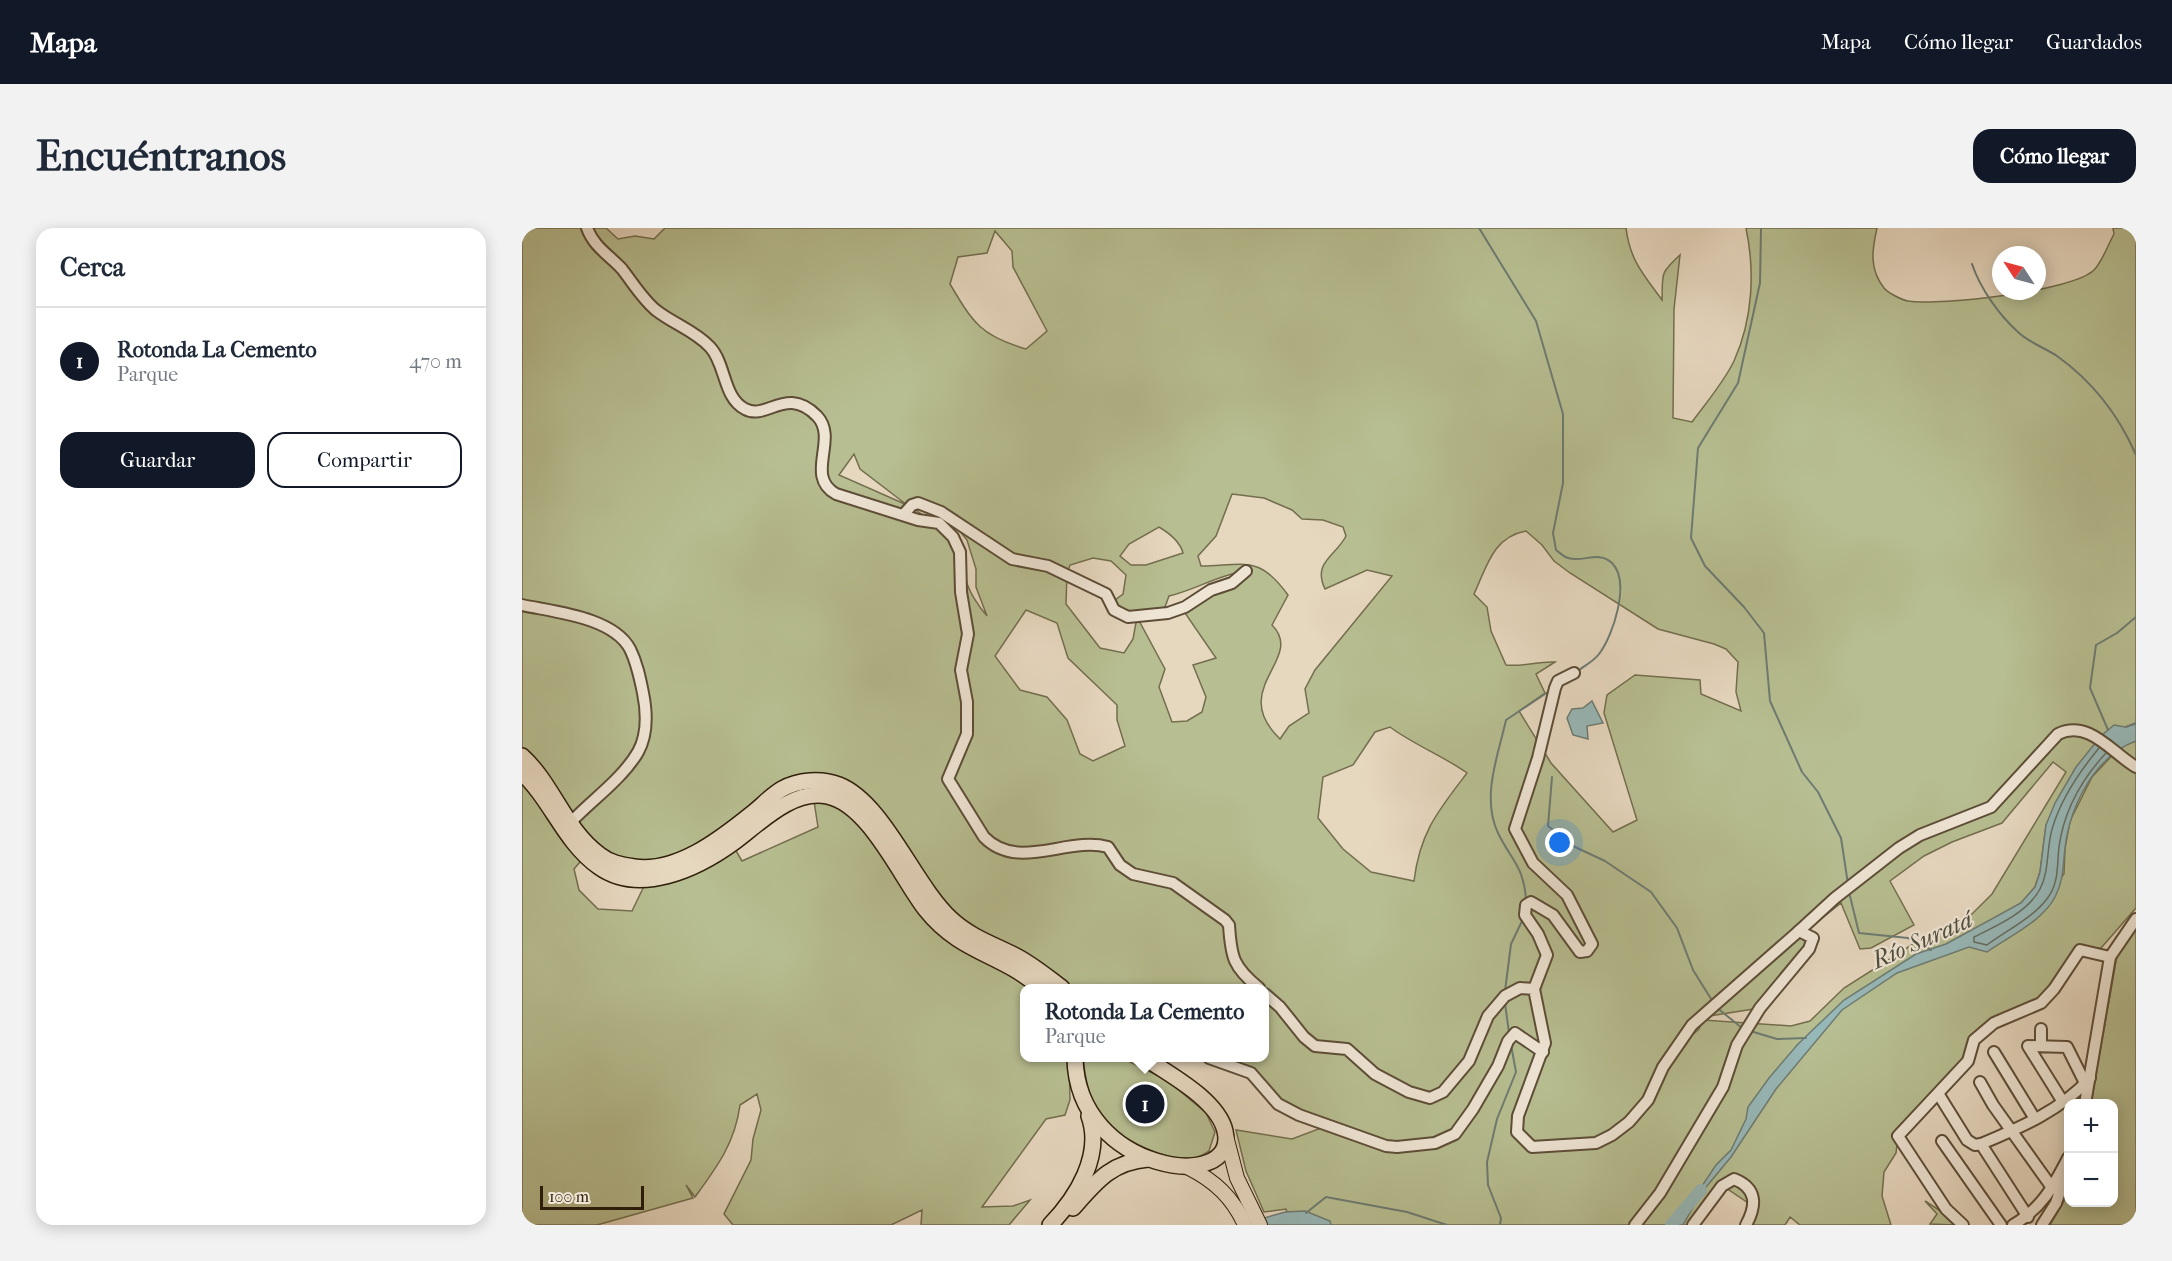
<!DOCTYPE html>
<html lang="es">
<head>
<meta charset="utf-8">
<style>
  body { margin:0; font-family:"IM FELL French Canon",serif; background:#f2f2f3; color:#1f2937 }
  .controls { position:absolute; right:18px; bottom:18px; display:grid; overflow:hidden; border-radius:12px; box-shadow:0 3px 15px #0003 }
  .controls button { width:54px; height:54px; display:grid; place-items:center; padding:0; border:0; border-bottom:2px solid #e0e1e3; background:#fff; color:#1f2937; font:30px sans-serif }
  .compass { position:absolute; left:1470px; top:18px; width:54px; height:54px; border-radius:50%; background:#fff; box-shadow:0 3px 15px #0003; rotate:306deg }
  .scale { position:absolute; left:18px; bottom:15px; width:104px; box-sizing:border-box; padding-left:6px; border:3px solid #2f1f0a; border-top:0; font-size:16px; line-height:21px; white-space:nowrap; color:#2f1f0a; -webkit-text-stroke:4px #efe5d5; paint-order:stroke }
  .you { position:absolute; left:1038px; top:615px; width:21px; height:21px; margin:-15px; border:4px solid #fff; border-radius:50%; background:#1a73e8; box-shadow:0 0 0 9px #1a73e833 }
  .badge { display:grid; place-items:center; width:39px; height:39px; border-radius:50%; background:#111827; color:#fff; font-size:20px; font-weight:700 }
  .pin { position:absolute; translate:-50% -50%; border:3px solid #fff; box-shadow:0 2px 6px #0006 }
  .popup { position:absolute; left:498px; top:756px; width:249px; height:78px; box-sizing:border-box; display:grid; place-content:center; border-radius:12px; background:#fff; filter:drop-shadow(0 2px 4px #0005); font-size:20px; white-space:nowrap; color:#747a83 }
  .popup b { font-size:22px; color:#1f2937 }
  .popup::after { content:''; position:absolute; left:50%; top:100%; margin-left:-12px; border:12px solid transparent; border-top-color:#fff }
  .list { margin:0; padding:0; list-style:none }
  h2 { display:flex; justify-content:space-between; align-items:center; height:78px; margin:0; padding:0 24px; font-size:26px }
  h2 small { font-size:20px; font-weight:400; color:#747a83 }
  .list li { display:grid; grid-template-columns:39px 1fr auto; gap:18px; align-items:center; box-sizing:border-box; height:108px; padding:0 24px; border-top:2px solid #e0e1e3 }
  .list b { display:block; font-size:22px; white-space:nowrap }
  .list p { margin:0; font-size:20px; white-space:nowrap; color:#747a83 }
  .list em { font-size:20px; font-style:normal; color:#747a83 }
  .actions { display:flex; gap:12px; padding:18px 24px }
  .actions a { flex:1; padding:14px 0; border:2px solid #111827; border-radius:18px; text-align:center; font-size:21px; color:#111827 }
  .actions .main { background:#111827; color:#fff }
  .map { position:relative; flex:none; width:1614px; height:997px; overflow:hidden; border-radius:18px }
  header { display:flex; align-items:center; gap:36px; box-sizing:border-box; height:84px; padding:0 30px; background:#111827; color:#fff }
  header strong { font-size:28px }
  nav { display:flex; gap:33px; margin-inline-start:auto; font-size:21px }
  .intro { display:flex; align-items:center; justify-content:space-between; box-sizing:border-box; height:144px; padding:0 36px }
  h1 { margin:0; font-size:42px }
  .button { padding:15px 27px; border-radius:18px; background:#111827; color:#fff; font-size:21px; font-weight:700 }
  main { display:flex; gap:36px; padding:0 36px }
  aside { flex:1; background:#fff; border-radius:18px; box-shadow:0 3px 15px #0003 }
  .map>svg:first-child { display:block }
  .green { fill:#b7be91; stroke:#736e4e; stroke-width:1.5; fill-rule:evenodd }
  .water { fill:#97b8b8; stroke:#6d7b72; stroke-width:1.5 }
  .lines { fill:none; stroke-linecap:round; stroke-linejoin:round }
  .shore { stroke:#636c61; stroke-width:1.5 }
  .stream { stroke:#6d7b72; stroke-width:2 }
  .river { stroke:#97b8b8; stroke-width:12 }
  .minor-casing { stroke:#5d4d37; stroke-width:14 }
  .major-casing { stroke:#2f1f0a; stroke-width:16 }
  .highway-casing { stroke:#2f1f0a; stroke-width:18 }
  .minor { stroke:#efe5d5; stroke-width:10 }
  .major { stroke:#e6d7bf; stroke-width:14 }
  .highway { stroke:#e6d7bf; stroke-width:15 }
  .labels { text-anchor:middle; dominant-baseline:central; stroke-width:4.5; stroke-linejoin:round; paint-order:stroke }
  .water-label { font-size:24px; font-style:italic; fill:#4e4d3e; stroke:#efe5d5 }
</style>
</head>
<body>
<header>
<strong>Mapa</strong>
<nav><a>Mapa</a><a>Cómo llegar</a><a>Guardados</a></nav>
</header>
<div class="intro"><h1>Encuéntranos</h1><a class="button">Cómo llegar</a></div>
<main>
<aside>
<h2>Cerca<small></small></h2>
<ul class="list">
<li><span class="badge">1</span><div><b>Rotonda La Cemento</b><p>Parque</p></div><em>470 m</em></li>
</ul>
<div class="actions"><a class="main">Guardar</a><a>Compartir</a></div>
</aside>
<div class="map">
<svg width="1614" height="997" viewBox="0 0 1614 997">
  <rect width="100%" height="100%" fill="#e6d7bf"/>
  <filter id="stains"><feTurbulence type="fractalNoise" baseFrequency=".00333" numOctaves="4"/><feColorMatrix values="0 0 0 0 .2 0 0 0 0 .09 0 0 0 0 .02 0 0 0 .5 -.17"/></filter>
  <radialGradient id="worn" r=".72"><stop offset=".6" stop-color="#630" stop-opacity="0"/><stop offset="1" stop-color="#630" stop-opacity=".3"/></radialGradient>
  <!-- green -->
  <g class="green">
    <path d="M0,0h84l12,11 17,-3 19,3 11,-11h961c4,33 18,47 36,72 1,-26 -3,-26 18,-45l-6,54 -1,109 19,4c14,-19 32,-40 42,-61 19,-42 21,-90 12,-133h131c-5,22 -8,41 7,60 4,5 18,12 24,13 32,5 165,-10 186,-31 8,-8 14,-25 20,-36l-1,-6h23v680l-35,40 -17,2 -44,53 -57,26 -15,32 -70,75 -2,17 -12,19 -2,24 9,29h-91l-10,-8 -5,8h-39l8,-18 -31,-21 -30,39h-401l-6,-16 -22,3 -18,-41 -10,-41 56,9 32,-12 -40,-20 -39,-37 -39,-12h59v-70h-240v70h44l1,42 -5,15 -19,4 -64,88 31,-1 17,-6 -21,25h-88l1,-15 -31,15h-158l-9,-11 27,-54 2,-21 8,-29 -4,-16 -17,11c-5,38 -23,62 -45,92l-9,-12 7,13 -96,27h-75zM473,3l17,20 1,16 34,64 -21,18c-45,-13 -53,-26 -76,-65l8,-27 29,-4zM332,226l6,15 47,36 -68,-30zM710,266l32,4 28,12 10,9 21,1 20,7 3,9c-10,20 -34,26 -21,53l42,-19 25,6 -77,94 -10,19 4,24 -20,13 -9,13c-53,-51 26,-80 -8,-114l16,-30c-29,-40 -42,-30 -87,-29l-3,-10 18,-20zM390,279l33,6 22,27 9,29v18l11,29c-21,-25 -24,-38 -25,-71zM637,299c10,6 21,14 24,26l-37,12h-15l-11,-9 9,-12zM1004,303l16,14 12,16 16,12 88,56 56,15 12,5 12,13 -2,30 5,19 -40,-17 -1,-14 -65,-5 -28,20 -3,18 33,107 -24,12 -62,-69 -32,-52 26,-18 -9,-19 19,-12c-17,-1 -32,5 -49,3l-15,-34 -4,-24 -13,-13c13,-28 19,-57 52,-63zM571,330l18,3 15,14 -3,19 -12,9 17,14 40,-5 -3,-5 4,-11c26,-6 49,-21 76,-25l-60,42 31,45 -23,7 13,32 -4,15 -15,9 -15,1 -13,-35 6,-18 -28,-52 -4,22 -9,14 -24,-5 -34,-44 1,-31 3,-8zM504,382l31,13 11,35 49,47v15l8,26 -32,15 -13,-7 -13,-34 -20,-23 -27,-7 -25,-34zM868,499c24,18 52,28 77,46 -29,38 -47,59 -53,108l-43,-9 -28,-23 -25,-31 5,-41 30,-12 22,-33zM1587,504l12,14 -29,31 -22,44 -5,27 -1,26 -46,55h-41l44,-26 14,-16 5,-15 6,-47zM1531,534l13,10 -74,122 -21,21 -50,24 -77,49 -34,33 -19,5 -88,-6 -4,9 -9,8 13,-20 57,-9 53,-71 -8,-5 36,-29 19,46 11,-1 43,-23 -24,-44 34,-25 28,-14 50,-19zM291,567l5,32 -76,34 -10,-17zM64,627l61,25 -15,31 -34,-2 -19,-19 -5,-21z"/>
    <polygon points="1614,699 1614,997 1528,997 1542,973 1546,957 1546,974 1592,974 1592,876 1569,875 1596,722"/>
    <path d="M561,830h39l45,22 39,33 9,19 -6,19c-5,3 -11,7 -17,7 -28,3 -81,-22 -95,-46 -9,-16 -12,-36 -14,-54z"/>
    <polygon points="1403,973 1422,985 1433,997 1408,996 1415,986"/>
  </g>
  <!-- water -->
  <g class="water">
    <polygon points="1070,473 1081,495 1065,498 1066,511 1051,507 1045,490 1050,481 1061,480"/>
    <path d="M1614,496v17c-41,15 -66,65 -71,107 -2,17 -1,32 -10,49 -12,24 -47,40 -68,55l-18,-5 -72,26 -55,37 -66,79 -45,68 -29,35 -19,33h-7l40,-60 15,-15 15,-31 2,-12 21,-29 29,-34 46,-44 72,-46 30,-10 75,-41 14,-16 5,-15 6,-47 9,-22 21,-36 25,-31 13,-11 11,2z"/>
    <polygon points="783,983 808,993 809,997 718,997 763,984"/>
  </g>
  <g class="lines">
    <!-- shore -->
    <path class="shore" d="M1577,520c-19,23 -37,49 -46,78 -7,20 -3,44 -13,63 -12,23 -43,37 -66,48v5l13,3c20,-15 48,-28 62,-49 10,-15 8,-32 10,-49 5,-37 22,-67 47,-94"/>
    <!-- stream -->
    <g class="stream">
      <path d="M957,0l57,93 27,93v69l-10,50 3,17c4,3 8,7 12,8 14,5 31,-8 44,5 19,19 1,73 -13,91 -5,7 -15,12 -21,17"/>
      <polyline points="1239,0 1238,55 1216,155 1176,220 1169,310 1183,338 1222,379 1242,405 1248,473 1280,544 1296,564 1319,610 1326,656"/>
      <path d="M1450,36c8,24 27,51 46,68 10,10 27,16 39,24 35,25 62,60 79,99"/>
      <polyline points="1604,499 1614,495"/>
      <polyline points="1586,502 1568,460 1574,417 1595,405 1614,389"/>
      <polyline points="1030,549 1026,598 1053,619 1083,633 1129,664 1155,700 1171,742 1191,774"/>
      <polyline points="1327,664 1337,705 1386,710 1409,722"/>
      <path d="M1004,672c-2,-34 -15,-40 -28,-67 -17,-36 0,-77 8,-113l45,-30"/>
      <polyline points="983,763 989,716 1001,691"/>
      <polyline points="983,775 987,805"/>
      <polyline points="1194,779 1220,800"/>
      <polyline points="1228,803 1255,811 1284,810"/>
      <polyline points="784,985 804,969 885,984 925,997"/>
      <polyline points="978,997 979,990 966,957 965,934 975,891 994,844 989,817"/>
    </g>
    <!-- river -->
    <polyline class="river" points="1149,997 1179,962"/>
    <!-- minor casing -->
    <g class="minor-casing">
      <g id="minor">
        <path d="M65,0c7,19 22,27 35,41 11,14 21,31 35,42 17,13 38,20 53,36 16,17 13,51 35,62 22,12 41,-24 72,7 22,23 -13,60 19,78l82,26 21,3 14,14 7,15 1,40 7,42 -7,36 6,32v32l-19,45 36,58c34,35 83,-1 124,10l12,18 13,9 40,9 52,37 4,5c2,32 4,42 30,63"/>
        <polyline points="382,286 390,277 396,275 419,284 490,331 526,338 584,366 592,382 606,389 646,385 663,379 689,362 710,355 724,343"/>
        <path d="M0,377c32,7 91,12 108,44 7,14 10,29 13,44 4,20 5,41 -5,59 -15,26 -46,48 -67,70"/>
        <path d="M1277,703l36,-33 64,-50 21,-13 71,-28 67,-73c31,-15 54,19 78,33"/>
        <polyline points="1012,761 1025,727 1016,706 1003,687 1004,677 1009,674 1031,687 1058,724 1065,723 1070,716 1045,667 1011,635 993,601 1016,530 1033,460 1036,453 1052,445"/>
        <polyline points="743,766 758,779 782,809 793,818 825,821 853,846 887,864 908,870 921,864 947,833 966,788 983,768 998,760 1012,761 1023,815 996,888 995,904 1010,919 1074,915 1090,907 1107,894 1126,872 1141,839 1170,797 1277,703 1291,710 1287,721 1238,780 1215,817 1201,859 1138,965 1113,997"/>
        <polyline points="1519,801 1519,817"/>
        <polyline points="1472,824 1513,891"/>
        <polyline points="687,830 729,845 756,876 777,887 864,918 875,919 913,915 933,906 951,881 976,838 986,813 993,805 1021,824"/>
        <polyline points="1458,854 1471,877 1531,961"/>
        <polyline points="1417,867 1445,912 1453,917 1459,916 1506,989"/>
        <polyline points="1541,874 1506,818 1545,819 1563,855"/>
        <polyline points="1563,876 1588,729 1614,691"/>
        <polyline points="1420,913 1479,997"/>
        <path d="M1459,916c38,-16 81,-34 109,-66"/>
        <path d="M1171,997l29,-39 12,-7c23,9 23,26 12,46"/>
        <polyline points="1441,997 1424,981 1376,908 1446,833 1452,812 1472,795 1519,775 1532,761 1558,722 1588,729"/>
        <path d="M1491,997c29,-17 40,-38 55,-67"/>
        <polyline points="1520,997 1534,975 1545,943"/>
      </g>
    </g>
    <!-- major casing -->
    <g class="major-casing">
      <g id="major">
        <polyline points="704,908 715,950 738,997"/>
        <path d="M667,940c26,13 44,30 56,57"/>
      </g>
    </g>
    <!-- highway casing -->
    <g class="highway-casing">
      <g id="highway">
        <path d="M0,528c31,28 43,74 78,99 10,8 21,10 34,12 42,6 85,-27 116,-52 11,-8 20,-19 32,-26 16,-9 39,-11 57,-4 45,18 75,100 112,134 18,17 41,25 63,36 18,9 32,21 48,33"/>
        <path d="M0,545c30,28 42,69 77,94 41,29 98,2 134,-24 26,-19 59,-54 94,-47 42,8 74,82 99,114 35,44 77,44 114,78"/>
        <path d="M553,830c2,115 165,136 150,73 -7,-31 -56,-57 -80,-73"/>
        <path d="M551,980c23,-26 38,-46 75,-49"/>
        <path d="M528,997c27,-28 53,-70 39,-109"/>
      </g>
    </g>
    <!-- minor -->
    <use href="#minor" class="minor"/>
    <!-- major -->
    <use href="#major" class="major"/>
    <!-- highway -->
    <use href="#highway" class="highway"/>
  </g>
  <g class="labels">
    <!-- water labels -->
    <g class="water-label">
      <text transform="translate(1400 712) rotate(-24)">Río Suratá</text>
    </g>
  </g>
  <rect width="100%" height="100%" filter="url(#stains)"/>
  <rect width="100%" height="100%" fill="url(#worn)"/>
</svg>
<div class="controls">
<button>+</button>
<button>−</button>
</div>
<svg class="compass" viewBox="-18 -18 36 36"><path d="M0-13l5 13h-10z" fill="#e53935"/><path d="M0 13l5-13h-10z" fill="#747a83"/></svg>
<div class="scale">100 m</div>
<div class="you"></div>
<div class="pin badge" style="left:623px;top:876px">1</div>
<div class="popup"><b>Rotonda La Cemento</b>Parque</div>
</div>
</main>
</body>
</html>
